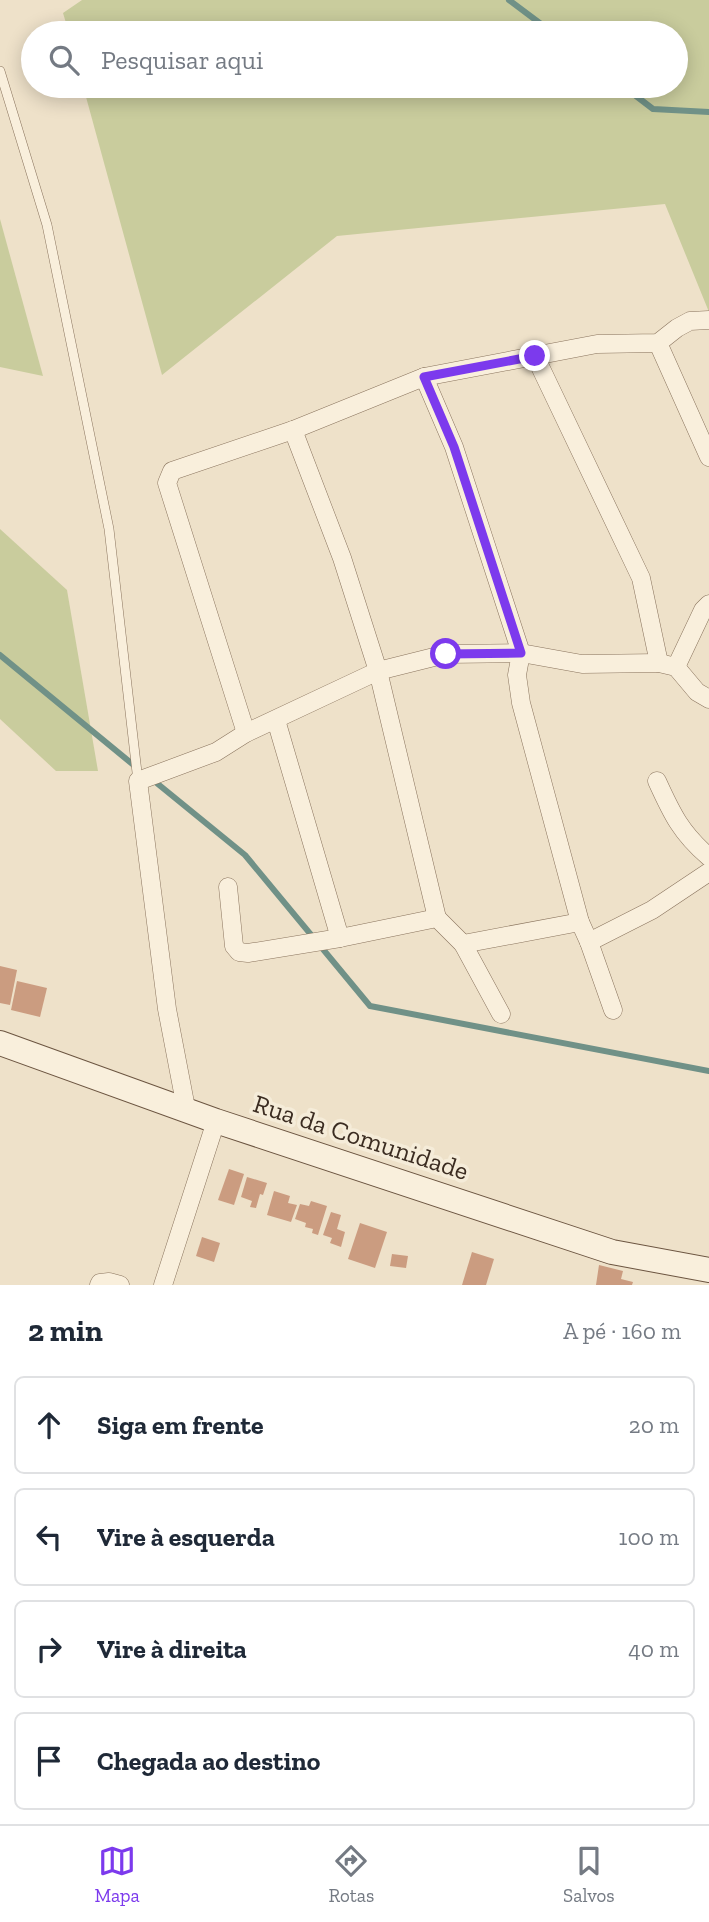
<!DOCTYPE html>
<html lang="pt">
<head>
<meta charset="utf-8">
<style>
  body { margin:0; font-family:"Zilla Slab",serif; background:#f2f2f3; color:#1f2937 }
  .stop { position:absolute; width:21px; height:21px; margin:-16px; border:5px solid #7c3aed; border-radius:50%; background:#fff }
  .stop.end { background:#7c3aed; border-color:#fff; box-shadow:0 2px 7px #0008 }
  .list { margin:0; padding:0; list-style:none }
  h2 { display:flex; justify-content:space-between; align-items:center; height:91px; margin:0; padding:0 28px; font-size:30px }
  h2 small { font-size:23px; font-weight:400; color:#747a83 }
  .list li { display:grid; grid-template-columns:46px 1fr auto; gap:21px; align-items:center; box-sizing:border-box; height:98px; margin:0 14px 14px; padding:0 14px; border:2px solid #e0e1e3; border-radius:10px }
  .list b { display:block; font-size:26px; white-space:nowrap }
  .list em { font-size:23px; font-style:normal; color:#747a83 }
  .icon { flex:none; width:38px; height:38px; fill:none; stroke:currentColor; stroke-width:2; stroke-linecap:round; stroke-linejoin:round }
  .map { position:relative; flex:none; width:709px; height:1285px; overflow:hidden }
  .search { position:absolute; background:#fff; box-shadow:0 4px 18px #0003; left:21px; right:21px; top:21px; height:77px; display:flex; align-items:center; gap:18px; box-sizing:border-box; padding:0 24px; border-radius:38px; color:#747a83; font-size:26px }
  .sheet { height:539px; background:#fff }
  nav { display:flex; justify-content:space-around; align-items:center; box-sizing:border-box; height:98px; border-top:2px solid #e0e1e3; background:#fff; font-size:19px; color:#747a83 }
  nav a { display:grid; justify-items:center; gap:4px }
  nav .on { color:#7c3aed }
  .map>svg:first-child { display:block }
  .green { fill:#c9cc9d }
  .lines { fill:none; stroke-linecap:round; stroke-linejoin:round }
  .stream { stroke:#709187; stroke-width:6 }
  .building { fill:#cb9c80 }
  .lane-casing { stroke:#8a745e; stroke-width:10 }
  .street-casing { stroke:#8a745e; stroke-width:19 }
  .secondary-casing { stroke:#6c5541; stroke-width:26 }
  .lane { stroke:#f9efdc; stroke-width:9 }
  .street { stroke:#f9efdc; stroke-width:18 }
  .secondary { stroke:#f9efdc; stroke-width:24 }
  .route { stroke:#7c3aed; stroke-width:9 }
  .labels { text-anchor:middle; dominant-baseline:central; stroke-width:7; stroke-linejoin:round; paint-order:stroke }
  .street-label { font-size:26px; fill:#3b2c21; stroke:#f5ecd9 }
</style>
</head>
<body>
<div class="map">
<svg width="709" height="1285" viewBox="0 0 709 1285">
  <rect width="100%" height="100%" fill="#eee1c9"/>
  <!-- green -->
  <g class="green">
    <polygon points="82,0 709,0 709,312 665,204 337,236 162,375 83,86 676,86 676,33 69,33 63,13"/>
    <polygon points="0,219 43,376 0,367"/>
    <polygon points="0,529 67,590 98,771 56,771 0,719"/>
  </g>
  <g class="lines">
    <!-- stream -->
    <g class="stream">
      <polyline points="509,0 553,33"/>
      <polyline points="623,86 653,109 709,112"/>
      <polyline points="0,655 136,767"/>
      <polyline points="153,780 245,855 370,1006 709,1071"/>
    </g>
  </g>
  <!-- building -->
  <g class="building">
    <polygon points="0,966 17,970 10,1005 0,1003"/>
    <polygon points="17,981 47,988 40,1017 11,1010"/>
    <polygon points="229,1169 244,1174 234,1205 218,1200"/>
    <polygon points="247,1177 267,1183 263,1195 260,1194 256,1208 250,1207 252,1201 241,1197"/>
    <polygon points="274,1191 290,1196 288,1203 297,1205 291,1222 267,1215"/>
    <polygon points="311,1201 327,1206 318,1235 312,1233 313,1229 305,1227 306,1223 295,1219 300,1204 309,1206"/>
    <polygon points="331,1212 341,1215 337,1229 345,1232 341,1247 330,1243 332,1238 323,1235"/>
    <polygon points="360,1223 387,1232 375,1268 348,1259"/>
    <polygon points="202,1237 220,1243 214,1262 196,1256"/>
    <polygon points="472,1252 494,1259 486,1285 462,1285"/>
    <polygon points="392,1254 408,1256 406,1268 390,1266"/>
    <polygon points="599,1265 623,1271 621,1279 633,1282 632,1285 596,1285"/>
  </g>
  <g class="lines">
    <!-- lane casing -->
    <g class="lane-casing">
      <polyline id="lane" points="0,71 47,225 109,529 138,781"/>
    </g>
    <!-- street casing -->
    <g class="street-casing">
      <g id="street">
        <polyline points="658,343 709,457"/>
        <polyline points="535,356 641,578 659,663"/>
        <polyline points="424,377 454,447 521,653 517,675 521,703 580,922"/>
        <polyline points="293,430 342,558 378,671 437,918"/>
        <polyline points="676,667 703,610 709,604"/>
        <polyline points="276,720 340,938"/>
        <polyline points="246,733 167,483 172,471 293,430 424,377 597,344 658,343 677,328 690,321 709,320"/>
        <path d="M657,781c15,33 24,52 52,76"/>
        <polyline points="228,887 234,946 239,952 248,953 340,938 437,918 463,944 580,922 589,942 652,910 709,872"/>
        <polyline points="589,942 613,1010"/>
        <polyline points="463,944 501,1014"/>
        <polyline points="186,1108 167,1009 138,781 216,752 246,733 378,671 446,654 521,653 582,664 659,663 676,667 697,692 709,699"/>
        <polyline points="99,1285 100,1283 109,1282 120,1285"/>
        <polyline points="163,1285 216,1121"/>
      </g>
    </g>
    <!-- secondary casing -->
    <g class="secondary-casing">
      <polyline id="secondary" points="0,1043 216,1121 612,1252 709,1270"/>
    </g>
    <!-- lane -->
    <use href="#lane" class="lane"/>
    <!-- street -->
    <use href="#street" class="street"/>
    <!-- secondary -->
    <use href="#secondary" class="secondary"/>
  </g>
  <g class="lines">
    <!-- route -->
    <polyline class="route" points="446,654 521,653 454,447 424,377 535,356"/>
  </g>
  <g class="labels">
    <!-- street labels -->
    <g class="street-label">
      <text transform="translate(361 1137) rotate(18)">Rua da Comunidade</text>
    </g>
  </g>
</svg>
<div class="stop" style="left:446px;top:654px"></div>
<div class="stop end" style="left:535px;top:356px"></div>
<div class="search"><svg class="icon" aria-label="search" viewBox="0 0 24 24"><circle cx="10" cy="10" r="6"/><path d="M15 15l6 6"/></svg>Pesquisar aqui</div>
</div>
<section class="sheet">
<h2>2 min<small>A pé · 160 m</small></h2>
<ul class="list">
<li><svg class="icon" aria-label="ahead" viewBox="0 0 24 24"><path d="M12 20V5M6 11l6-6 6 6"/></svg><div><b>Siga em frente</b></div><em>20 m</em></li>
<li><svg class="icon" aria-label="left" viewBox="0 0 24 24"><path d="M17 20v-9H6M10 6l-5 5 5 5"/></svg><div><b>Vire à esquerda</b></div><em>100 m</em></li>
<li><svg class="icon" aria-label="right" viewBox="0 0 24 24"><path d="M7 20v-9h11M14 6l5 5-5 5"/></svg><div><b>Vire à direita</b></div><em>40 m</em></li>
<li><svg class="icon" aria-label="arrive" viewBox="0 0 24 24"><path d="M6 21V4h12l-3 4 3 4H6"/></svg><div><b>Chegada ao destino</b></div></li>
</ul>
</section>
<nav>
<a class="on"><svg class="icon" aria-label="map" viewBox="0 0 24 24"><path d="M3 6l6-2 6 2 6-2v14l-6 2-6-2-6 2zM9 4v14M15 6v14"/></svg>Mapa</a>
<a><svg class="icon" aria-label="directions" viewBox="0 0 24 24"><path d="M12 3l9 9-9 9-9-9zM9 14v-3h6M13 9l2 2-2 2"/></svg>Rotas</a>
<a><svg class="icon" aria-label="saved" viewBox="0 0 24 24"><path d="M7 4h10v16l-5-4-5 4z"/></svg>Salvos</a>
</nav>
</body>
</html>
